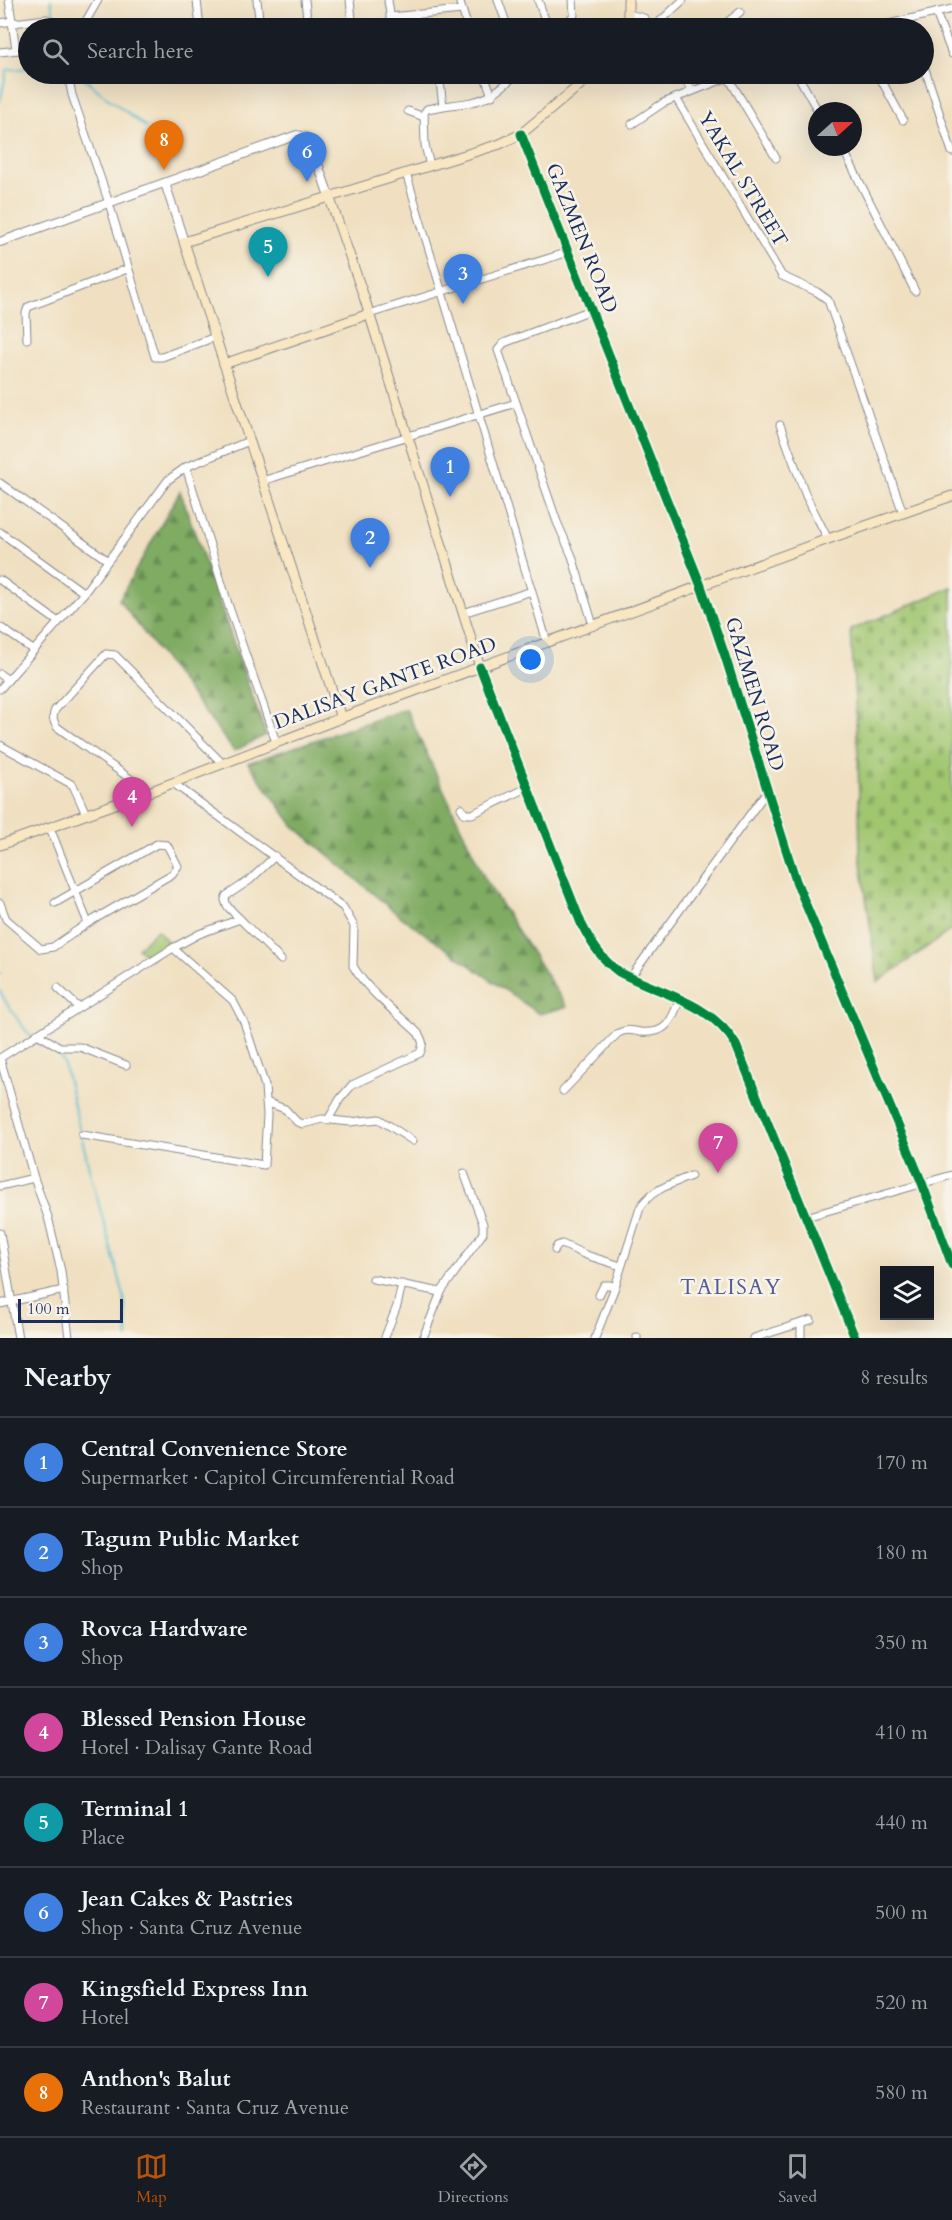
<!DOCTYPE html>
<html lang="en">
<head>
<meta charset="utf-8">
<style>
  body { margin:0; font-family:Cardo,serif; background:#20242c; color:#f1f3f6 }
  .controls { position:absolute; right:18px; bottom:18px; display:grid; overflow:hidden; border-radius:0px; box-shadow:0 6px 24px #0002 }
  .controls button { width:54px; height:54px; display:grid; place-items:center; padding:0; border:0; border-bottom:2px solid #363941; background:#171b24; color:#f1f3f6; font:30px sans-serif }
  .compass { position:absolute; left:808px; top:102px; width:54px; height:54px; border-radius:50%; background:#171b24; box-shadow:0 6px 24px #0002; rotate:69deg }
  .scale { position:absolute; left:18px; bottom:15px; width:105px; box-sizing:border-box; padding-left:6px; border:3px solid #1b2f5e; border-top:0; font-size:16px; line-height:21px; white-space:nowrap; color:#1b2f5e; -webkit-text-stroke:4px #f7f3e8; paint-order:stroke }
  .you { position:absolute; left:531px; top:660px; width:21px; height:21px; margin:-15px; border:4px solid #fff; border-radius:50%; background:#1a73e8; box-shadow:0 0 0 9px #1a73e833 }
  .badge { display:grid; place-items:center; width:39px; height:39px; border-radius:50%; background:#b45309; color:#fff; font-size:20px; font-weight:700 }
  .pin { position:absolute; translate:-50% -50px; filter:drop-shadow(0 2px 3px #0008) }
  .pin::after { content:''; position:absolute; top:32px; width:21px; height:18px; background:inherit; clip-path:polygon(0 0,100% 0,50% 100%) }
  .list { margin:0; padding:0; list-style:none }
  h2 { display:flex; justify-content:space-between; align-items:center; height:78px; margin:0; padding:0 24px; font-size:26px }
  h2 small { font-size:20px; font-weight:400; color:#9ea1a6 }
  .list li { display:grid; grid-template-columns:39px 1fr auto; gap:18px; align-items:center; box-sizing:border-box; height:90px; padding:0 24px; border-top:2px solid #363941 }
  .list b { display:block; font-size:22px; white-space:nowrap }
  .list p { margin:0; font-size:20px; white-space:nowrap; color:#9ea1a6 }
  .list em { font-size:20px; font-style:normal; color:#9ea1a6 }
  .icon { flex:none; width:33px; height:33px; fill:none; stroke:currentColor; stroke-width:2; stroke-linecap:round; stroke-linejoin:round }
  .map { position:relative; flex:none; width:952px; height:1338px; overflow:hidden }
  .search { position:absolute; background:#171b24; box-shadow:0 6px 24px #0002; left:18px; right:18px; top:18px; height:66px; display:flex; align-items:center; gap:15px; box-sizing:border-box; padding:0 21px; border-radius:33px; color:#9ea1a6; font-size:22px }
  .sheet { height:798px; background:#171b24 }
  nav { display:flex; justify-content:space-around; align-items:center; box-sizing:border-box; height:84px; border-top:2px solid #363941; background:#171b24; font-size:16px; color:#9ea1a6 }
  nav a { display:grid; justify-items:center; gap:3px }
  nav .on { color:#b45309 }
  .map>svg:first-child { display:block }
  .grass { fill:#a0c670; stroke:#5e7a67; stroke-width:1.5 }
  .forest { fill:url(#forest-firs); stroke:#4e6d60; stroke-width:1.5 }
  .cemetery { fill:url(#cemetery-stones); stroke:#5e7a67; stroke-width:1.5 }
  .lines { fill:none; stroke-linecap:round; stroke-linejoin:round }
  .stream { stroke:#52bbcf; stroke-width:2 }
  .minor-casing { stroke:#868890; stroke-width:9 }
  .tertiary-casing { stroke:#868890; stroke-width:10 }
  .secondary-casing { stroke:#868890; stroke-width:11 }
  .minor { stroke:#fff; stroke-width:7 }
  .tertiary { stroke:#fff; stroke-width:8 }
  .secondary { stroke:#f9e7c3; stroke-width:9 }
  .cycleway-casing { stroke:#f7f3e8; stroke-width:13 }
  .cycleway { stroke:#00873e; stroke-width:9 }
  .labels { text-anchor:middle; dominant-baseline:central; stroke-width:5; stroke-linejoin:round; paint-order:stroke }
  .street-label { font-size:20px; fill:#1b2f5e; stroke:#f7f3e8 }
  .neighbourhood-label { font-size:21px; letter-spacing:1.5px; fill:#535c94; stroke:#f7f3e8 }
</style>
</head>
<body>
<div class="map">
<svg width="952" height="1338" viewBox="0 0 952 1338">
  <defs>
    <pattern id="forest-firs" width="22" height="20" patternUnits="userSpaceOnUse" patternTransform="scale(1.5)"><rect width="22" height="20" fill="#80ab62"/><path d="M5 1l3.5 6h-7zM16 11l3.5 6h-7z" fill="#688c54"/></pattern>
    <pattern id="cemetery-stones" width="16" height="16" patternUnits="userSpaceOnUse" patternTransform="scale(1.5)"><rect width="16" height="16" fill="#a0c670"/><path d="M2 7V4a2 2 0 0 1 4 0v3zM10 15v-3a2 2 0 0 1 4 0v3z" fill="#89aa63"/></pattern>
  </defs>
  <rect width="100%" height="100%" fill="#f7f3e8"/>
  <filter id="ink" filterUnits="userSpaceOnUse"><feTurbulence type="fractalNoise" baseFrequency=".0167" numOctaves="2"/><feDisplacementMap in="SourceGraphic" scale="12" xChannelSelector="R" yChannelSelector="G"/><feConvolveMatrix kernelMatrix="1 2 1 2 8 2 1 2 1" color-interpolation-filters="sRGB"/></filter>
  <filter id="wash" filterUnits="userSpaceOnUse"><feTurbulence type="fractalNoise" baseFrequency=".008" numOctaves="4" result="noise"/><feDisplacementMap in="SourceGraphic" scale="24" xChannelSelector="R" yChannelSelector="G"/><feGaussianBlur stdDeviation="1.35" result="paint"/><feColorMatrix in="noise" values="0 0 0 0 0 0 0 0 0 0 0 0 0 0 0 0 0 1.4 0 .05"/><feComposite in="paint" operator="in"/></filter>
  <g filter="url(#wash)">
    <rect width="100%" height="100%" fill="#f0e0c1"/>
    <!-- grass -->
    <polygon class="grass" points="157,930 168,942 150,959 138,948"/>
    <!-- forest -->
    <g class="forest">
      <polygon points="180,491 266,735 234,751 119,600"/>
      <polygon points="406,709 486,881 567,1007 539,1014 397,914 293,825 248,763"/>
    </g>
    <!-- cemetery -->
    <polygon class="cemetery" points="952,587 952,929 878,982 860,855 858,755 851,630"/>
    <g class="lines">
      <!-- stream -->
      <g class="stream">
        <polyline points="51,0 56,28"/>
        <polyline points="79,74 106,97 146,127"/>
        <polyline points="0,101 7,70 28,68"/>
        <polyline points="0,973 0,974"/>
        <path d="M0,991c4,10 29,46 37,51 18,10 18,0 27,23l27,111 27,97 6,23 4,42"/>
      </g>
    </g>
  </g>
  <g filter="url(#ink)">
    <g class="lines">
      <!-- minor casing -->
      <g class="minor-casing">
        <g id="minor">
          <polyline points="9,0 16,50"/>
          <polyline points="197,0 200,28"/>
          <polyline points="257,0 260,28"/>
          <polyline points="305,0 308,28"/>
          <polyline points="350,0 353,28"/>
          <polyline points="388,0 392,28"/>
          <polyline points="459,0 468,28"/>
          <polyline points="498,0 508,28"/>
          <polyline points="538,0 548,28"/>
          <polyline points="936,13 952,54"/>
          <polyline points="629,14 644,18 652,28"/>
          <polyline points="390,17 462,10"/>
          <polyline points="0,23 13,21"/>
          <polyline points="13,23 47,19"/>
          <polyline points="82,28 98,0"/>
          <polyline points="562,28 574,15 573,0"/>
          <polyline points="653,28 683,0"/>
          <polyline points="720,28 740,12"/>
          <polyline points="872,28 952,9"/>
          <polyline points="0,52 28,49"/>
          <polyline points="924,66 952,152"/>
          <polyline points="68,74 72,95 109,203 155,357 162,357 215,337"/>
          <polyline points="265,74 265,78"/>
          <path d="M439,74l4,32c40,-5 43,-4 74,-32"/>
          <polyline points="484,74 492,96"/>
          <polyline points="682,74 692,91"/>
          <polyline points="797,74 818,111"/>
          <polyline points="878,74 903,120"/>
          <polyline points="728,77 776,158"/>
          <polyline points="676,98 782,276 817,292 828,300 903,513"/>
          <polyline points="408,111 424,117"/>
          <polyline points="632,124 663,103 736,74"/>
          <polyline points="842,147 915,291"/>
          <polyline points="430,166 425,145 424,113 427,109 443,106"/>
          <polyline points="406,173 547,642"/>
          <polyline points="591,310 504,343 498,350 557,522 572,556 593,625"/>
          <polyline points="369,314 569,252"/>
          <polyline points="27,339 26,313 28,307 127,269"/>
          <polyline points="780,425 806,496 828,539"/>
          <polyline points="186,467 229,607 276,742"/>
          <polyline points="262,481 516,403"/>
          <polyline points="0,483 107,560"/>
          <polyline points="0,532 84,593"/>
          <polyline points="0,580 57,621"/>
          <polyline points="463,613 532,591"/>
          <polyline points="0,627 33,650"/>
          <polyline points="0,674 8,680"/>
          <polyline points="0,689 84,593 168,480 186,467 249,441"/>
          <polyline points="0,745 73,785 86,814"/>
          <path d="M173,783l170,124 11,19 -1,40c15,26 43,46 65,67 5,8 6,11 2,20l-68,32 -12,14 -11,19"/>
          <path d="M149,792l-92,-65c-4,-6 -5,-10 -2,-17l51,-56 9,1 108,109"/>
          <polyline points="461,808 465,814 472,814 527,788"/>
          <polyline points="50,828 88,923"/>
          <polyline points="0,903 6,919 41,949 53,947 88,923 172,874 178,866 167,845 157,844 55,903"/>
          <polyline points="240,919 227,906 225,900 226,896 250,880 275,856"/>
          <polyline points="630,978 767,791"/>
          <polyline points="58,988 78,1007"/>
          <polyline points="37,1034 60,1047 80,1047 126,1065"/>
          <polyline points="0,1058 173,948 199,934 240,919 281,960"/>
          <polyline points="0,1058 34,1178 48,1217 61,1271 69,1338"/>
          <path d="M563,1091l54,-57c8,-5 13,-4 23,-2 27,3 31,-11 40,-33"/>
          <polyline points="266,1102 285,1109 297,1122 303,1124 322,1119 350,1122 379,1119 413,1141"/>
          <polyline points="82,1135 264,1165 267,1115 265,1086 244,1022 233,1001 173,948"/>
          <polyline points="0,1186 34,1178"/>
          <polyline points="806,1217 952,1175"/>
          <polyline points="0,1233 18,1338"/>
          <polyline points="555,1250 557,1246 562,1244 586,1255 621,1266"/>
          <polyline points="373,1279 441,1292"/>
          <polyline points="599,1295 604,1285 610,1285 615,1287"/>
          <polyline points="0,1304 64,1290"/>
          <polyline points="385,1337 397,1306 402,1284"/>
          <polyline points="637,1337 637,1338"/>
          <polyline points="423,1338 441,1292 483,1233 483,1224 464,1173"/>
          <path d="M595,1338l20,-51 25,-79c11,-19 32,-24 51,-32"/>
          <polyline points="754,1338 801,1323"/>
          <polyline points="801,1338 801,1323 811,1320"/>
        </g>
      </g>
      <!-- tertiary casing -->
      <g class="tertiary-casing">
        <g id="tertiary">
          <polyline points="521,134 701,586 725,656 796,881 922,1183 952,1265"/>
          <polyline points="165,183 184,242"/>
          <polyline points="0,242 297,135 305,137 310,141 329,196"/>
        </g>
      </g>
      <!-- secondary casing -->
      <g class="secondary-casing">
        <g id="secondary">
          <polyline points="628,28 628,0"/>
          <path d="M329,196l35,101 116,370 101,256c8,15 16,31 28,42 11,9 24,15 37,20 43,18 75,28 96,73l113,280"/>
          <polyline points="224,364 369,314"/>
          <polyline points="341,718 184,242 500,144 521,134 593,74"/>
          <polyline points="0,845 149,792 341,718 828,539 952,496"/>
        </g>
      </g>
      <!-- minor -->
      <use href="#minor" class="minor"/>
      <!-- tertiary -->
      <use href="#tertiary" class="tertiary"/>
      <!-- secondary -->
      <use href="#secondary" class="secondary"/>
      <!-- cycleway casing -->
      <g class="cycleway-casing">
        <g id="cycleway">
          <polyline points="521,134 701,586 725,656 796,881 922,1183 952,1265"/>
          <path d="M480,667l101,256c10,20 20,36 38,49 41,22 92,30 117,73l119,293"/>
        </g>
      </g>
      <!-- cycleway -->
      <use href="#cycleway" class="cycleway"/>
    </g>
  </g>
  <g class="labels">
    <!-- street labels -->
    <g class="street-label">
      <text transform="translate(743 179) rotate(59)">YAKAL STREET</text>
      <text transform="translate(582 238) rotate(68)">GAZMEN ROAD</text>
      <text transform="translate(385 683) rotate(-20)">DALISAY GANTE ROAD</text>
      <text transform="translate(755 694) rotate(73)">GAZMEN ROAD</text>
    </g>
    <!-- neighbourhood labels -->
    <g class="neighbourhood-label">
      <text x="731" y="1287">TALISAY</text>
    </g>
  </g>
</svg>
<div class="controls">
<button><svg class="icon" aria-label="layers" viewBox="0 0 24 24"><path d="M12 4l9 5-9 5-9-5zM3 14l9 5 9-5"/></svg></button>
</div>
<svg class="compass" viewBox="-18 -18 36 36"><path d="M0-13l5 13h-10z" fill="#e53935"/><path d="M0 13l5-13h-10z" fill="#9ea1a6"/></svg>
<div class="scale">100 m</div>
<div class="you"></div>
<div class="pin badge" style="left:450px;top:497px;background:#3f7fe0">1</div>
<div class="pin badge" style="left:370px;top:568px;background:#3f7fe0">2</div>
<div class="pin badge" style="left:463px;top:304px;background:#3f7fe0">3</div>
<div class="pin badge" style="left:132px;top:827px;background:#d1479c">4</div>
<div class="pin badge" style="left:268px;top:277px;background:#0f9aa8">5</div>
<div class="pin badge" style="left:307px;top:182px;background:#3f7fe0">6</div>
<div class="pin badge" style="left:718px;top:1173px;background:#d1479c">7</div>
<div class="pin badge" style="left:164px;top:170px;background:#e8710a">8</div>
<div class="search"><svg class="icon" aria-label="search" viewBox="0 0 24 24"><circle cx="10" cy="10" r="6"/><path d="M15 15l6 6"/></svg>Search here</div>
</div>
<section class="sheet">
<h2>Nearby<small>8 results</small></h2>
<ul class="list">
<li><span class="badge" style="background:#3f7fe0">1</span><div><b>Central Convenience Store</b><p>Supermarket · Capitol Circumferential Road</p></div><em>170 m</em></li>
<li><span class="badge" style="background:#3f7fe0">2</span><div><b>Tagum Public Market</b><p>Shop</p></div><em>180 m</em></li>
<li><span class="badge" style="background:#3f7fe0">3</span><div><b>Rovca Hardware</b><p>Shop</p></div><em>350 m</em></li>
<li><span class="badge" style="background:#d1479c">4</span><div><b>Blessed Pension House</b><p>Hotel · Dalisay Gante Road</p></div><em>410 m</em></li>
<li><span class="badge" style="background:#0f9aa8">5</span><div><b>Terminal 1</b><p>Place</p></div><em>440 m</em></li>
<li><span class="badge" style="background:#3f7fe0">6</span><div><b>Jean Cakes &amp; Pastries</b><p>Shop · Santa Cruz Avenue</p></div><em>500 m</em></li>
<li><span class="badge" style="background:#d1479c">7</span><div><b>Kingsfield Express Inn</b><p>Hotel</p></div><em>520 m</em></li>
<li><span class="badge" style="background:#e8710a">8</span><div><b>Anthon's Balut</b><p>Restaurant · Santa Cruz Avenue</p></div><em>580 m</em></li>
</ul>
</section>
<nav>
<a class="on"><svg class="icon" aria-label="map" viewBox="0 0 24 24"><path d="M3 6l6-2 6 2 6-2v14l-6 2-6-2-6 2zM9 4v14M15 6v14"/></svg>Map</a>
<a><svg class="icon" aria-label="directions" viewBox="0 0 24 24"><path d="M12 3l9 9-9 9-9-9zM9 14v-3h6M13 9l2 2-2 2"/></svg>Directions</a>
<a><svg class="icon" aria-label="saved" viewBox="0 0 24 24"><path d="M7 4h10v16l-5-4-5 4z"/></svg>Saved</a>
</nav>
</body>
</html>
